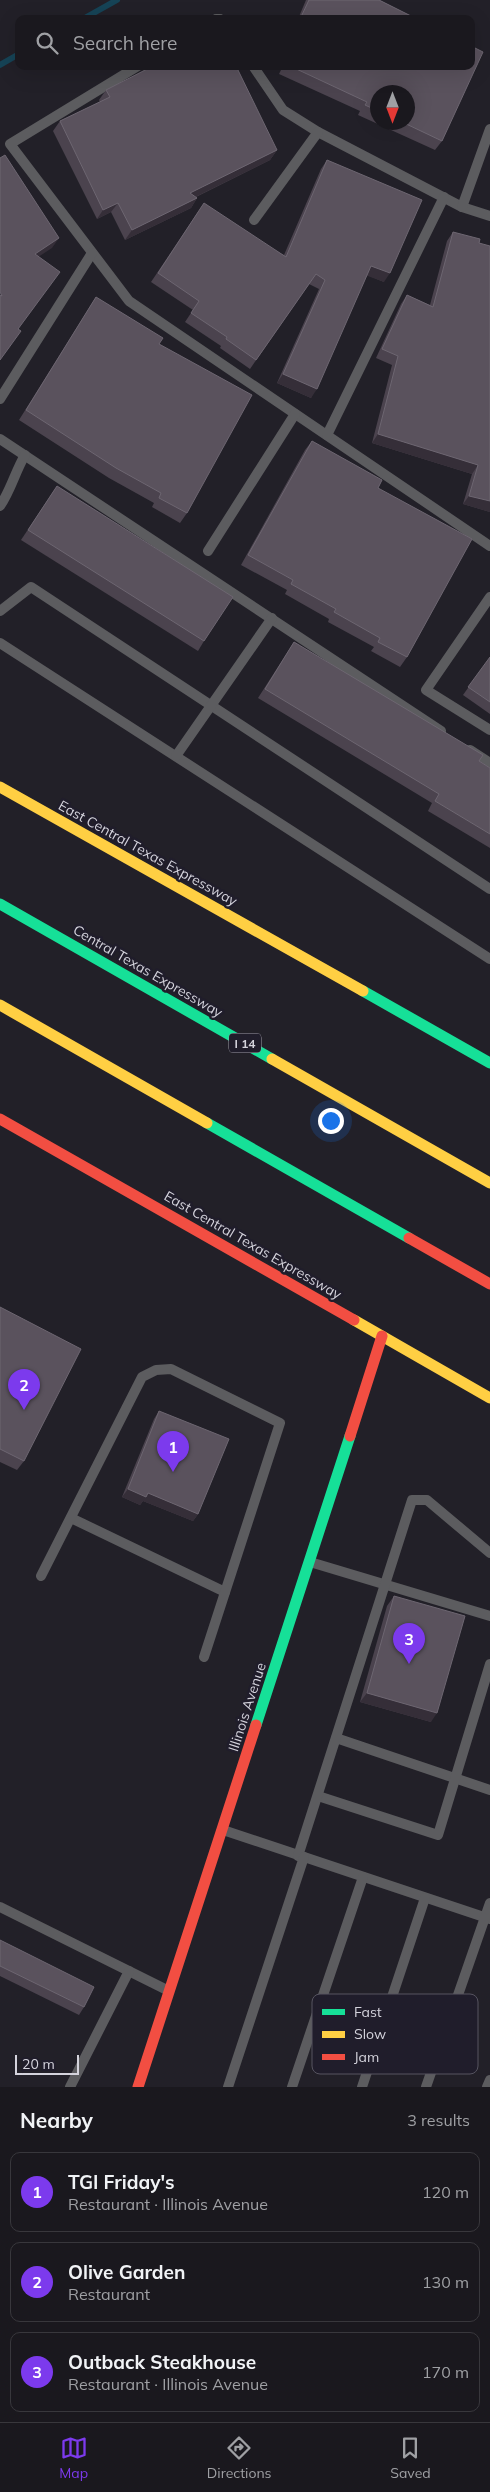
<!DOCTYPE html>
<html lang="en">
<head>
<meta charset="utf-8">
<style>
  body { margin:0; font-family:Mulish,sans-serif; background:#27252b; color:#f1f3f6 }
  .compass { position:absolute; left:370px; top:85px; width:45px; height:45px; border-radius:50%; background:#1a181e; box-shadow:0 5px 20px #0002; rotate:180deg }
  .scale { position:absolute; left:15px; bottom:12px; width:64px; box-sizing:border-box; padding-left:5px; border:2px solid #d4d3dc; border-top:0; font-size:14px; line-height:18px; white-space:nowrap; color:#d4d3dc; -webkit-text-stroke:4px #201d2b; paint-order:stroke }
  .you { position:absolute; left:330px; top:1120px; width:18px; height:18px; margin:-12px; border:4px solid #fff; border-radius:50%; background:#1a73e8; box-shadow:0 0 0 8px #1a73e833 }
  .badge { display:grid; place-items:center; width:32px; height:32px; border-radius:50%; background:#7c3aed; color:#fff; font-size:16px; font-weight:700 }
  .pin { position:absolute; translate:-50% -41px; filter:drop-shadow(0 1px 2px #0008) }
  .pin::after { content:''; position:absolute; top:26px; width:18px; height:15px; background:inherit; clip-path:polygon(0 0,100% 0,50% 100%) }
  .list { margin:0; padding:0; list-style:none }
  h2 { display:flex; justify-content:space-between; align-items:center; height:65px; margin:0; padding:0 20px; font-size:21px }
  h2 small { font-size:16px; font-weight:400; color:#9fa0a4 }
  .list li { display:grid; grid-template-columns:32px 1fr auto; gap:15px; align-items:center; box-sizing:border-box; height:80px; margin:0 10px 10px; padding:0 10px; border:1px solid #38373c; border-radius:10px }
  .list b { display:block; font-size:19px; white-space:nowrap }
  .list p { margin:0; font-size:16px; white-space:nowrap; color:#9fa0a4 }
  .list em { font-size:16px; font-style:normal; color:#9fa0a4 }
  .icon { flex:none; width:28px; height:28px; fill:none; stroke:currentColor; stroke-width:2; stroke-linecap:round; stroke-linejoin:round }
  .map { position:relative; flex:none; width:490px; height:2087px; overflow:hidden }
  .search { position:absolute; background:#1a181e; box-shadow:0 5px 20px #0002; left:15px; right:15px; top:15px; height:55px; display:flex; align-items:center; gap:12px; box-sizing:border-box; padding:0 18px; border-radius:10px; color:#9fa0a4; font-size:19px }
  .sheet { height:335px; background:#1a181e }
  nav { display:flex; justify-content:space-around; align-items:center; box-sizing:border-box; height:70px; border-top:1px solid #38373c; background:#1a181e; font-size:14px; color:#9fa0a4 }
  nav a { display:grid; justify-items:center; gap:2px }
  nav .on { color:#7c3aed }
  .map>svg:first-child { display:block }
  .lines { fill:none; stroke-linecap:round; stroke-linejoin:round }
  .stream { stroke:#164356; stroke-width:6 }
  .lane { stroke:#5c5c5f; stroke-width:10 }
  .fast { stroke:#16e098; stroke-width:11 }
  .slow { stroke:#ffcf43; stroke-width:11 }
  .jam { stroke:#f24e42; stroke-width:11 }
  .wall { fill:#4b434e; fill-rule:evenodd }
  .shaded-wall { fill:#352e38 }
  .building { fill:#5a525d; stroke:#6d6671 }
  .labels { text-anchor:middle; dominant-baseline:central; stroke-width:5; stroke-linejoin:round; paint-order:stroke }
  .shield { fill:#201d2b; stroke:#9e9ca7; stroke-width:1 }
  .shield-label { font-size:12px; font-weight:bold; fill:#d4d3dc }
  .street-label { font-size:14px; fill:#d4d3dc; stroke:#201d2b }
  .key { fill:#201d2b; stroke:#565460; stroke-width:1 }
  .key-label { font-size:14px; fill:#d4d3dc }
</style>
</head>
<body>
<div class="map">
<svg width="490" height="2087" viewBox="0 0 490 2087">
  <rect width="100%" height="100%" fill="#222028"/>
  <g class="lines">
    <!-- stream -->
    <g class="stream">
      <polyline points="83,19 117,0"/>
      <polyline points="0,65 19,54"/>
    </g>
    <!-- lane -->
    <g class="lane">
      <polyline points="216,19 220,19"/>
      <polyline points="138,66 10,144 129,301 490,546"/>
      <polyline points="253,66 283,110 318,132 462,207 490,216"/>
      <polyline points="462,207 490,129"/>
      <polyline points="254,220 318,132"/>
      <polyline points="0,399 92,253"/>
      <polyline points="327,435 444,197"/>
      <polyline points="0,439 441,731"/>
      <path d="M0,506c11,-16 15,-34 25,-51"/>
      <polyline points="208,551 295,414"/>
      <polyline points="490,597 426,690 490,730"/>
      <polyline points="0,611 31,587 490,889"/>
      <polyline points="0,643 490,959"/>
      <polyline points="470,750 490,763"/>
      <polyline points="176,756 272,618"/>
      <polyline points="71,1518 225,1592"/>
      <polyline points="310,1562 490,1616"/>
      <polyline points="41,1576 142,1377 156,1370 171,1369 280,1423 204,1657"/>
      <polyline points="336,1738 490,1790"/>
      <polyline points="318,1796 438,1835 490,1664"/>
      <polyline points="223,1830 490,1919"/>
      <polyline points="298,1856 412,1500 427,1500 490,1553"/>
      <polyline points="0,1907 169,1991"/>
      <polyline points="70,2087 129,1971"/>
      <polyline points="228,2087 304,1857"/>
      <polyline points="292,2087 363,1877"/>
      <polyline points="362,2087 425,1898"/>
      <polyline points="426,2087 490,1903"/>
      <polyline points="487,2087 490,2080"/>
    </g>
    <!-- fast -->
    <g class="fast">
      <polyline points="0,904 272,1059"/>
      <polyline points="363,991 490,1063"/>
      <polyline points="207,1123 409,1238"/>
      <polyline points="256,1725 350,1436"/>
    </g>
    <!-- slow -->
    <g class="slow">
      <polyline points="0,787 363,991"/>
      <polyline points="0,1005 207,1123"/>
      <polyline points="272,1059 490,1183"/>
      <polyline points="354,1320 490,1398"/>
    </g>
    <!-- jam -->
    <g class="jam">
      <polyline points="0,1119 354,1320"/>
      <polyline points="409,1238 490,1284"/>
      <polyline points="350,1436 382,1336"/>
      <polyline points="138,2087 256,1725"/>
    </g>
  </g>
  <!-- wall -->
  <g class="wall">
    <polygon points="306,0 379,0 417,19 298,19"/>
    <path d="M283,66h188l-29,75 -7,9 -77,-35 2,-4 -81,-37zM378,92l30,30h-30z"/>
    <polygon points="106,90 277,150 270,160 196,197 197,198 191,208 125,240 111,212 97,219 53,131 60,121 100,102 99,100"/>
    <polygon points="327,160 384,282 367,275 311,398 277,383 319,289 309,284 250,369 220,348 221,346 185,322 193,310 151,282 198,212 284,255 321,169"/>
    <polygon points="453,232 479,243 490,512 463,504 472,474 372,443 392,365 376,358 401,304 407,295 430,305 447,241"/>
    <polygon points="96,297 159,344 187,513 180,523 152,507 154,503 109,478 19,420"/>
    <polygon points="312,441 378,488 407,657 400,667 371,651 374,647 328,622 329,619 285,594 287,590 241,565 305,450"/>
    <polygon points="57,486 204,641 198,651 21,540"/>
    <polygon points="294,642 490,768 490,848 428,811 432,803 258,698"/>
    <polygon points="490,657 490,714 463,695"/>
    <polygon points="0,1307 24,1461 17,1470 0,1462"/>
    <polygon points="159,1411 198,1514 193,1521 143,1501 140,1505 122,1497 154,1419"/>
    <polygon points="394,1596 431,1722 360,1702 387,1606"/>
    <polygon points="0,1940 84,2007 79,2015 0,1976"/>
  </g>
  <!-- shaded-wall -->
  <g class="shaded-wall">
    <polygon points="277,150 270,160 183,203 190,193"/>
    <polygon points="197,198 191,208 125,240 132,230"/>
    <polygon points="118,203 111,212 97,219 103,210"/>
    <polygon points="59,238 52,248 29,263 35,254"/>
    <polygon points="371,266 390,273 384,282 365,275"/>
    <polygon points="283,374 317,389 311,398 277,383"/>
    <polygon points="378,434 478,465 472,474 372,443"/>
    <polygon points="469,496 490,501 490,512 463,504"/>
    <polygon points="128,1489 148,1493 198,1514 193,1521 143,1501 140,1505 122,1497"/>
    <polygon points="367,1693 437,1713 431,1722 360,1702"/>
  </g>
  <!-- building -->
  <g class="building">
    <polygon points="309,0 379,0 417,19 300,19"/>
    <polygon points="471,46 483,52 442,141 402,122 408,122 408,92 378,92 378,111 365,105 367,102 290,66 471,66"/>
    <polygon points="153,66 236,66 277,150 190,193 197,198 132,230 118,203 103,210 60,121 110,97 106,90"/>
    <polygon points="5,155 59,238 35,254 60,272 18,329 21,331 0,360 0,295 2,296 0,292 0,158"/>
    <polygon points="327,160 422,200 390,273 371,266 317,389 283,374 325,280 316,274 256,360 226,339 227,337 191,313 199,301 158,273 204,203 286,257"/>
    <polygon points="453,232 480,239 479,243 490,246 490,501 469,496 478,465 378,434 398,356 382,349 407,295 433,307"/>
    <polygon points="96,297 163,338 159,344 252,395 187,513 159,498 161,493 116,468 26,410"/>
    <polygon points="312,441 382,480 378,488 472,539 407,657 378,642 380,638 334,612 336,609 291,584 293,580 248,555"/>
    <polygon points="57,486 233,597 204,641 28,530"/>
    <polygon points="294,642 483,755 479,761 490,768 490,834 435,801 439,794 265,689"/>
    <polygon points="490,657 490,702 468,687"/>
    <polygon points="0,1307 81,1349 24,1461 0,1449"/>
    <polygon points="159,1411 229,1439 198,1514 148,1493 146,1497 128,1489"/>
    <polygon points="394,1596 465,1616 437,1713 367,1693"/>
    <polygon points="0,1940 94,1987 84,2007 0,1966"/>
  </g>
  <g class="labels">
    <!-- shield labels -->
    <rect class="shield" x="229" y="1033.5" width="32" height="19" rx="4"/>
    <g class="shield-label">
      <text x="245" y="1043">I 14</text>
    </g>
    <!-- street labels -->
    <g class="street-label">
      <text transform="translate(148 853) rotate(29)">East Central Texas Expressway</text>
      <text transform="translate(148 971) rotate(30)">Central Texas Expressway</text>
      <text transform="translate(253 1245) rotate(30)">East Central Texas Expressway</text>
      <text transform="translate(247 1707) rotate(-72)">Illinois Avenue</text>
    </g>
  </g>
  <!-- legend -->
  <rect x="312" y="1994" width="166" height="80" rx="8" class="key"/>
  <rect x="322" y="2009" width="23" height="6" fill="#16e098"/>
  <rect x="322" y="2031" width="23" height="7" fill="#ffcf43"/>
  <rect x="322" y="2054" width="23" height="6" fill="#f24e42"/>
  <g class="key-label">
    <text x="354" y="2017">Fast</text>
    <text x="354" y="2039">Slow</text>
    <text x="354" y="2062">Jam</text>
  </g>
</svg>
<svg class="compass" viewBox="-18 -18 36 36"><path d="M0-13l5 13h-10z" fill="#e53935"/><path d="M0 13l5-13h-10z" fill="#9fa0a4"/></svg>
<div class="scale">20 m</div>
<div class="you"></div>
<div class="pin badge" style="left:173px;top:1472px">1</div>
<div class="pin badge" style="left:24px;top:1410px">2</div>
<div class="pin badge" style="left:409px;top:1664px">3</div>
<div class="search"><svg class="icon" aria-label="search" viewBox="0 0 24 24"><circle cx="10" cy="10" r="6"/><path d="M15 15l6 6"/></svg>Search here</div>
</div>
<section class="sheet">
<h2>Nearby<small>3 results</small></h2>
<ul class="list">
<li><span class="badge">1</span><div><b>TGI Friday's</b><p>Restaurant · Illinois Avenue</p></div><em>120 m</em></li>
<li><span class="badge">2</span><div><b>Olive Garden</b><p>Restaurant</p></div><em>130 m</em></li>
<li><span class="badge">3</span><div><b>Outback Steakhouse</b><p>Restaurant · Illinois Avenue</p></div><em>170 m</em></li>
</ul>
</section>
<nav>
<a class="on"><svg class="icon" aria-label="map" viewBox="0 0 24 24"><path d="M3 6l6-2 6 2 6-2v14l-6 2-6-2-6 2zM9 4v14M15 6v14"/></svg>Map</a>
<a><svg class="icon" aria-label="directions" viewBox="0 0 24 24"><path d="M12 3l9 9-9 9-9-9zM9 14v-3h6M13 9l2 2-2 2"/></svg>Directions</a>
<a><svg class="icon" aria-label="saved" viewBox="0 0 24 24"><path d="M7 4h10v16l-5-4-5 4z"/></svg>Saved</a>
</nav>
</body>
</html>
